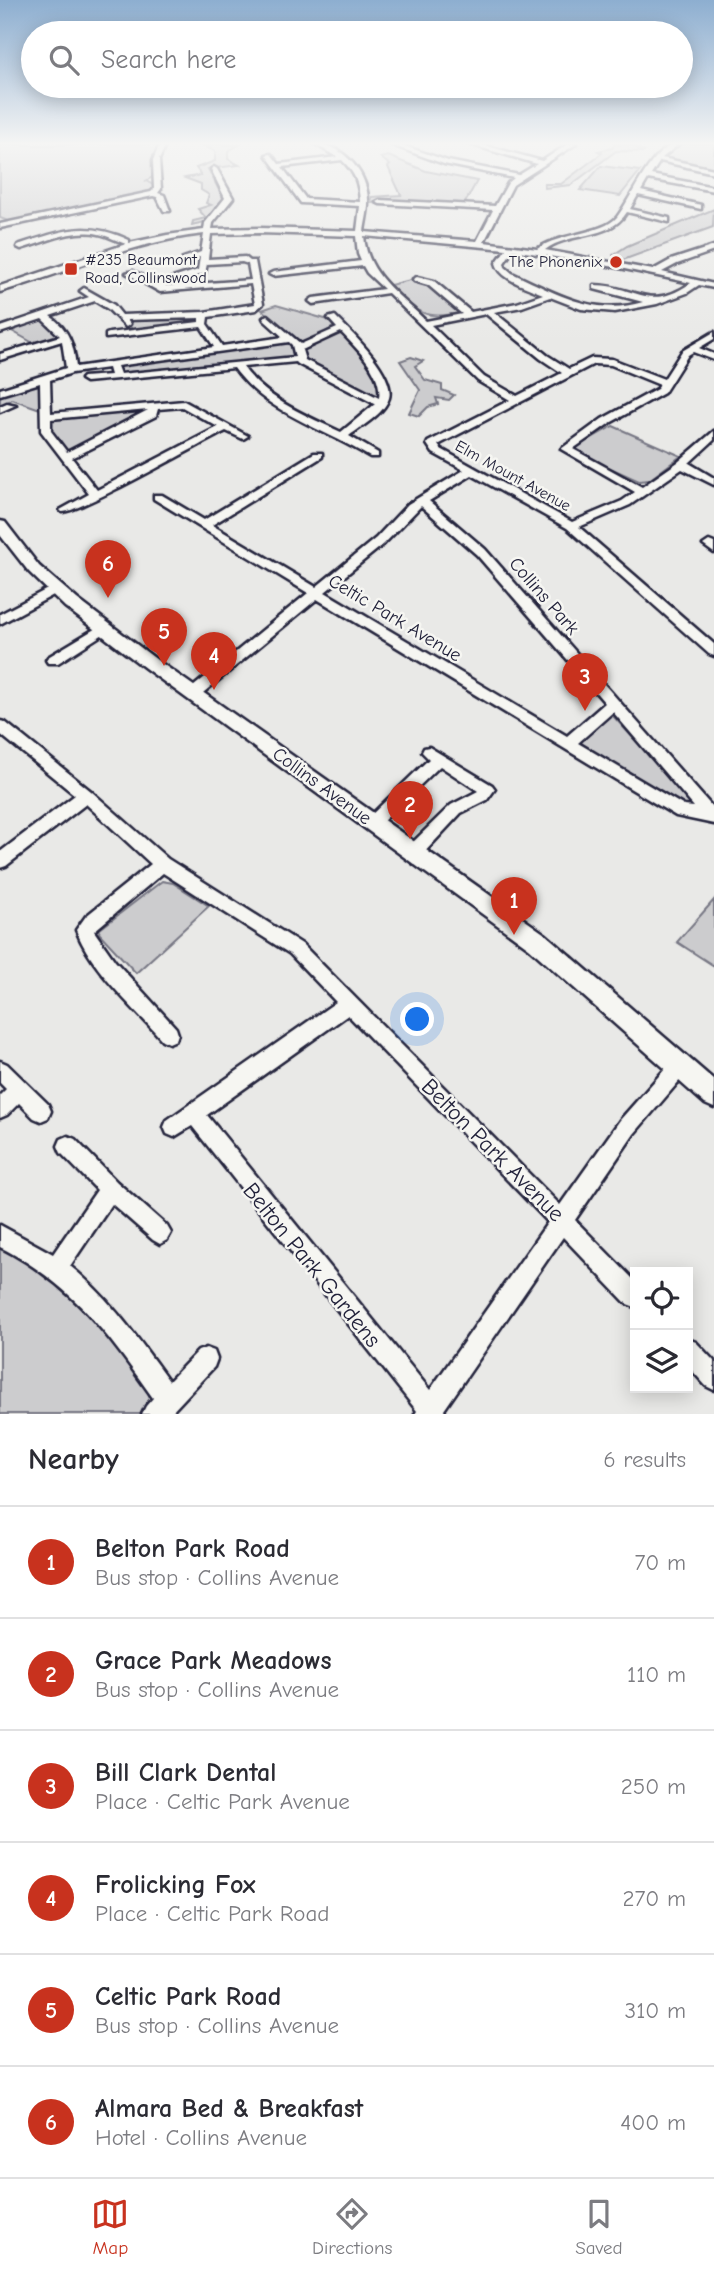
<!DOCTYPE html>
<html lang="en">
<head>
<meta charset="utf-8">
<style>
  body { margin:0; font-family:"Comic Neue",sans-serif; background:#f2f2f3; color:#2b2b33 }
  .controls { position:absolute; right:21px; bottom:21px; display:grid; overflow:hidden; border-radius:0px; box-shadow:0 4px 18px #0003 }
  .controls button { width:63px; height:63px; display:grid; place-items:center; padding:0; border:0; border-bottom:2px solid #e1e1e2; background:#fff; color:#2b2b33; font:35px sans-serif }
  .you { position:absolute; left:418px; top:1020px; width:24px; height:24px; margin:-18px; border:5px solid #fff; border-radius:50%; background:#1a73e8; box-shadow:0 0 0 10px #1a73e833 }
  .badge { display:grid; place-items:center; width:46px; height:46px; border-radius:50%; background:#c8321e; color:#fff; font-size:23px; font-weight:700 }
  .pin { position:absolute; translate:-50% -58px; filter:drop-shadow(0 2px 4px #0008) }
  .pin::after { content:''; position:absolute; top:37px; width:24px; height:21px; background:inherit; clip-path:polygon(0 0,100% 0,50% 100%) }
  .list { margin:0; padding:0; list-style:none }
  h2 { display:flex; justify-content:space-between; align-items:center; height:91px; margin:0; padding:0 28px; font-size:30px }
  h2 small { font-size:23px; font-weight:400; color:#7c7c81 }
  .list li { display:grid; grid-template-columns:46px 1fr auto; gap:21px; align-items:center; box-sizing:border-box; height:112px; padding:0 28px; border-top:2px solid #e1e1e2 }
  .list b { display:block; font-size:26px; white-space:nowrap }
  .list p { margin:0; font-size:23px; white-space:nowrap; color:#7c7c81 }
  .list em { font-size:23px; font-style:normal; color:#7c7c81 }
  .icon { flex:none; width:38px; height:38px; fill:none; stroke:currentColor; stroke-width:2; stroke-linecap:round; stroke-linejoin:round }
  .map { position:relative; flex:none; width:714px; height:1414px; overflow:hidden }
  .search { position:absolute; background:#fff; box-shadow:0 4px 18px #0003; left:21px; right:21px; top:21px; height:77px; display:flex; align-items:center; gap:18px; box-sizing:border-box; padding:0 24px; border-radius:38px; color:#7c7c81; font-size:26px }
  .sheet { height:763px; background:#fff }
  nav { display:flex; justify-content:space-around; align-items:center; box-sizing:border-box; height:98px; border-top:2px solid #e1e1e2; background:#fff; font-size:19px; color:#7c7c81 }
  nav a { display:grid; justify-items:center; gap:4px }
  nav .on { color:#c8321e }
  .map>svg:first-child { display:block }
  .green { fill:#ccccce; stroke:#777784; stroke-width:2 }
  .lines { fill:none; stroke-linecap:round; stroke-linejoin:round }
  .minor-casing { stroke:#22223b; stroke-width:5 }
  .major-casing { stroke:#22223b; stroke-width:5 }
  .minor { fill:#f6f6f2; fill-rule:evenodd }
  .major { fill:#f6f6f2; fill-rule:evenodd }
  .poi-dot { fill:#c8321e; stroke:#f6f6f2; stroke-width:2.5 }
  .labels { text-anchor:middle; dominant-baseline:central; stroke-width:5; stroke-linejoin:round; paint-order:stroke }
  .far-poi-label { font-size:16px; fill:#22223b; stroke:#f6f6f2; text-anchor:start }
  .far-street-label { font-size:16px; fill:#22223b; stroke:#f6f6f2 }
  .street-label { font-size:19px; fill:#22223b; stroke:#f6f6f2 }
  .near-street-label { font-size:23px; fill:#22223b; stroke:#f6f6f2 }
</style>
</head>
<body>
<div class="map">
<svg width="714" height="1414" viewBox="0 0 714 1414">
  <rect width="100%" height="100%" fill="#e9e9e7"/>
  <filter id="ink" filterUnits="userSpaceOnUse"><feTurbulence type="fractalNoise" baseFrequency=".0143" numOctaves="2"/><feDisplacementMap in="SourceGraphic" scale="14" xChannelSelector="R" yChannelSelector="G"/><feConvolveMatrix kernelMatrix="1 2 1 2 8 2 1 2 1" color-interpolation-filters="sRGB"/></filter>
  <g filter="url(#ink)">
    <!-- green -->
    <g class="green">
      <polygon points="159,144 153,165 154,176 146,181 153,185 155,193 11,222 0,218 0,145"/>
      <polygon points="200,144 239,145 228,151 228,159 239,165 208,169 224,200 208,221 192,225 193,221 206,218 198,209 211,205 206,203 209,195 201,190 201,184 185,178 201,175 196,168 215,161 215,151"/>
      <polygon points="615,144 633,146 645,152 616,151 571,185 545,188 544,184 561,184 602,153 598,151 612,148"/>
      <polygon points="682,144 714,144 714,169 663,158"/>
      <polygon points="388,156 426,171 477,181 465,203 371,203 372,197 401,195 388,167 390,165 381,158"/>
      <polygon points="601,166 640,171 620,196 580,190"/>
      <polygon points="714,209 713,227 623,260 616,260 613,255 627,246"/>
      <path d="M410,280l19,4 30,29c-38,8 -43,-3 -69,-28z"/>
      <polygon points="276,305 332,321 336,325 306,345 300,344 262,310"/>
      <polygon points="200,316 201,321 195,323 133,331 126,320"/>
      <polygon points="41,318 61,335 35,344 10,330"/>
      <polygon points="343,331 378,379 380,397 307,364 303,359 304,350"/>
      <polygon points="283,343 290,344 293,355 290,358 125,375 117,370 119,365"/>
      <polygon points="411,357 423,361 415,366 425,380 442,385 442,390 454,395 449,400 436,398 438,404 428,407 419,416 409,413 420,390 400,361"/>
      <polygon points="38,381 44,383 43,410 12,399 0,408 0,394"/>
      <polygon points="145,409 151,411 68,452 50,429 52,419"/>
      <polygon points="613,426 681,456 649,480 639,481 577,453 576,447"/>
      <polygon points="610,715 614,717 695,806 687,810 584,749 579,742"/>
      <polygon points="162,881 173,883 209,906 136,973 99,933 100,929"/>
      <polygon points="714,900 714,966 677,942"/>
      <path d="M0,1245c68,31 103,85 147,143l3,11 -6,15h-144z"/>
    </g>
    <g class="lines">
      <!-- minor casing -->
      <g class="minor-casing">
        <g id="minor">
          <polygon points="160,144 166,144 159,160 161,189 158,193 164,195 170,211 164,211 157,197 153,196 0,228 0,224 151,192 154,189 153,160"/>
          <path d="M315,144c30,0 55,33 53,60 0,8 -3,19 -4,28l113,9 16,-31 -113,-6 -4,-2 4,-2 115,6 13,-23 6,-5 -70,-14 -55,-20h10l49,17 71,14 18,-11 -68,-20h11l62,17 26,-17h8l-63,41 -29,57 53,7c22,-16 66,-15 80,-32 15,-19 36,-73 62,-73l-17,14 52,11v4l-54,-12 -9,14 63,12v4l-66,-12 -7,12 60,14v4l-63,-14 -8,14 39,9v4l-42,-10c-18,29 -57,19 -82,38l108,20 18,-10 43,-14v5l-37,13 -15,8 52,12v4l-15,-3 -12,8 -30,11 -42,8 -34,-3 -31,-12 -28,10 -28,5 53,43 22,14 23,-11 20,1 52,20 18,-28 32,-19v7l-15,9 15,6v6l-21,-8 -5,3 -24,38 -54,30 -37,26 69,38 36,-25 36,-31v9l-25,23 25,15v7l-32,-16 -52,36 -51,22 135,117v12l-5,-2 -142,-126 -95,-53 -43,26 56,48 229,260v15l-38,-8 -359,-217 -119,98h-10l-2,-3 2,-3 120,-98 -154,-94v-4h8l42,25 110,-67h8v4l-110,68 104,62 60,-49 32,-34 56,-34 -31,-17 -6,-9 1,-2 82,-42 -32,-19 -90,-88 -75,11 -4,-3 4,-3 71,-9 -17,-16 -4,-7 -90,10 -4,-2 4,-2 88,-11 -3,-7 -2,-18 -96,-3 -49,1 -3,25 37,-2 5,4h5l8,43 -7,6 -48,7 -1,7 15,22 61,-9 -19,-17 -1,-2 4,-3 34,29 36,-16 -9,-10 7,-2c15,15 61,58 54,82 -5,16 -27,28 -40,38l29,17v4h-8c-46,-29 -103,-43 -136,-89l-148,14 -5,-3 2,-2 27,-2 -2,-7 -36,5 -22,7 1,33 133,-12 64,35 -5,3 -17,-8c-24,12 -150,83 -164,81l-2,-2 29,-16 -48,-63 -1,-48 -40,12v-6l66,-21 -4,-27 -62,19v-6l60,-18 -18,-17 -42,14v-6l89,-30 -9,-6 4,-3 30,17 8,10 82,-3 51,-8 -4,-20 -91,8 -34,-19 7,-2 24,12 41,-13 2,-13 -13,3 -4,-2 18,-6 3,-18c-72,8 -135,38 -204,58v-6l126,-42c-9,-3 -17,-8 -27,-10 -27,-6 -53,8 -78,15l-4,-2 1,-2c43,-14 68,-25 111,-5v3l38,-8 37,-5 1,-7 20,-25 -14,-29 3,-2 3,2 16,29 -20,25 -1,6 48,-1 97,3 3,-25 -59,-3 -35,-48 5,-1 8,10 58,-7zM342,160c13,13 17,23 18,42l-54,-3 -24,-32zM364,236l142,13 -10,14c4,17 32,24 47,31l-26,9 -46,9 -37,-31 -17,-4 -4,2 1,2 14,4 34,29 -36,7c-27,-27 -59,-46 -62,-85zM513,250l102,17 76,16c-43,30 -56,2 -97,2v4l49,13c-49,15 -88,-9 -131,-29l-7,-6 -1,-4zM242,262l6,2 3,16 -87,6 41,-13 2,-9zM95,301l13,8 18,18 4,-3 -3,-4 72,-2v4l-90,11 -3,1v4l95,-11 13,20 -138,20c-2,-22 -7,-38 -26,-51zM486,314l55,45 21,14 -45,23 -33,-19 -53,-52zM341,332c16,17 42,41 38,66l-74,-38 -3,-10zM289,342l3,3 3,12 -175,17 -3,-8zM296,362l2,2 77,40 -34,28c-36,-17 -74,-32 -98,-65zM594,364l17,1 49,20 -3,4 -55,30 -41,30 74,43 -13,9 -50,21 -131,-73 -3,-4zM182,407l36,20 -121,63 -25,-32 84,-42 2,-7zM148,410l-81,42 -16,-21v-12zM421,506l56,49 128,148 -38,33 -242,-144 59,-48zM613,712l81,95 -10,-1 -106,-63z"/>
          <polygon points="7,403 16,405 0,412 0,406"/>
          <polygon points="709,541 714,543 714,553 703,545"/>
          <polygon points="55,585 59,586 61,589 59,592 0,624 0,614"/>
          <polygon points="103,624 108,625 109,628 108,631 58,663 48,663 46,660 48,657"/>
          <path d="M0,721l5,1 86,69 77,68 134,85 258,261 60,-85 53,-60 7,-3 7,3 2,6 -2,6 -53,62 -59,86 60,61v26l-8,-3 -64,-67 -119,173 2,4h-31l2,-3 -225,-285 -18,11 -7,-3 -3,-7 3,-7 169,-118 -46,-48 -127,-81 -69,58 21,30 61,67 2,6 -2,6 -7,3 -7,-3c-29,-34 -69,-67 -86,-110l10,-14 65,-52 -65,-60 -80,62 -6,2v-16l75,-57 -75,-61zM348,1015l200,207 -118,168 -223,-275z"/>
          <polygon points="429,747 492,785 495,789 487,800 461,813 420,857 414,859 408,857 406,852 408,847 451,805 478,791 440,766 378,826 373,828 368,826 365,822 368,818 429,759 422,752 424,748"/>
          <polygon points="0,1061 7,1064 48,1104 51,1111 48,1118 41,1121 34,1118 19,1103 7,1115 0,1118 0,1095 6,1089 0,1083"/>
          <path d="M68,1136l7,3 42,43 50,44 4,7 -4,7 -7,4 -7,-4 -41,-36 -42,62c40,32 69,74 99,115l29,-30 8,-3 8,3 3,8 -3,8 -44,47h-28l4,-8 7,-8c-46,-65 -81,-114 -153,-151v-22l53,29 44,-64 -36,-37 -3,-7 3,-7z"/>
          <polygon points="688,1339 696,1342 714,1361 714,1390 706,1386 688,1366"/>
        </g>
      </g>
      <!-- major casing -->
      <g class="major-casing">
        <polygon id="major" points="0,521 5,522 39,566 77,599 157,660 545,934 714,1080 714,1108 705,1104 529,948 145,668 65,607 29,572 0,535"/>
      </g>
      <!-- minor -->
      <use href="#minor" class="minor"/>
      <!-- major -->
      <use href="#major" class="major"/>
    </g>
  </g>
  <!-- sky -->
  <linearGradient id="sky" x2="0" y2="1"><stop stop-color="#8daed0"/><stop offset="0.42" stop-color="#f5f5f4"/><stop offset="1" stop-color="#f5f5f4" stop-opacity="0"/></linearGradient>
  <rect width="714" height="342" fill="url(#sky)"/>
  <!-- markers -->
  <g class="poi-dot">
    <circle cx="616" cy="262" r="7"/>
    <rect x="64" y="262" width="14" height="14" rx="3.5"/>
  </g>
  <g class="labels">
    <!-- far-poi labels -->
    <g class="far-poi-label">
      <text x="85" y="260">#235 Beaumont<tspan x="85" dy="18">Road, Collinswood</tspan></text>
      <text x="602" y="262" text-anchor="end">The Phonenix</text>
    </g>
    <!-- far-street labels -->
    <g class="far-street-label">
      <text transform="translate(513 476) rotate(29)">Elm Mount Avenue</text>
    </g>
    <!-- street labels -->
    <g class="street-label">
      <text transform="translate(544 596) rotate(49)">Collins Park</text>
      <text transform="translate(395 618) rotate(31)">Celtic Park Avenue</text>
      <text transform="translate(322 786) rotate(36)">Collins Avenue</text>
    </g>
    <!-- near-street labels -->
    <g class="near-street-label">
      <text transform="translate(493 1150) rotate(45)">Belton Park Avenue</text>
      <text transform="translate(312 1265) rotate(51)">Belton Park Gardens</text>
    </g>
  </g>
</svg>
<div class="controls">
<button><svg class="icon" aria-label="locate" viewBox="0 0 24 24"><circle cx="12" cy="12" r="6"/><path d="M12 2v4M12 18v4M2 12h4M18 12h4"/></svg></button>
<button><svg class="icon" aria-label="layers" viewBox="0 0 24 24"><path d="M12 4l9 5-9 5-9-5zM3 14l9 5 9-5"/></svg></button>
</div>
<div class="you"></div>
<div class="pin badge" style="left:514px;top:935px">1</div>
<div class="pin badge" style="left:410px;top:839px">2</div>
<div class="pin badge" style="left:585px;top:711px">3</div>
<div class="pin badge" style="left:214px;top:690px">4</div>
<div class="pin badge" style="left:164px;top:666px">5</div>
<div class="pin badge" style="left:108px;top:598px">6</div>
<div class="search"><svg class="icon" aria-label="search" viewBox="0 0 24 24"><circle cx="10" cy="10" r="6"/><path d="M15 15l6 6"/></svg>Search here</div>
</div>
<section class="sheet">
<h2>Nearby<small>6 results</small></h2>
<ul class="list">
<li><span class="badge">1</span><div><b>Belton Park Road</b><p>Bus stop · Collins Avenue</p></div><em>70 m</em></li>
<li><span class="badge">2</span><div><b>Grace Park Meadows</b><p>Bus stop · Collins Avenue</p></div><em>110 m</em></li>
<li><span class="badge">3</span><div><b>Bill Clark Dental</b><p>Place · Celtic Park Avenue</p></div><em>250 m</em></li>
<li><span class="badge">4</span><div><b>Frolicking Fox</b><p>Place · Celtic Park Road</p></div><em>270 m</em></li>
<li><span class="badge">5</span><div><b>Celtic Park Road</b><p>Bus stop · Collins Avenue</p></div><em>310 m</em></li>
<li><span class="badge">6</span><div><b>Almara Bed &amp; Breakfast</b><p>Hotel · Collins Avenue</p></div><em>400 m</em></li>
</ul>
</section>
<nav>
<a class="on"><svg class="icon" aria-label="map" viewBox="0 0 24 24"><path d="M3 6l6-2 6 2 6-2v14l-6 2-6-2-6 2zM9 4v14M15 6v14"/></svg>Map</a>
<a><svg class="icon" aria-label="directions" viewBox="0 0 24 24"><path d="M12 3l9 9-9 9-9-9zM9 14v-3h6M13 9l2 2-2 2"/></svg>Directions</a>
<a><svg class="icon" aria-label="saved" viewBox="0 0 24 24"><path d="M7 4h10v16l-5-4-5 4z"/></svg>Saved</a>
</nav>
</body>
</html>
